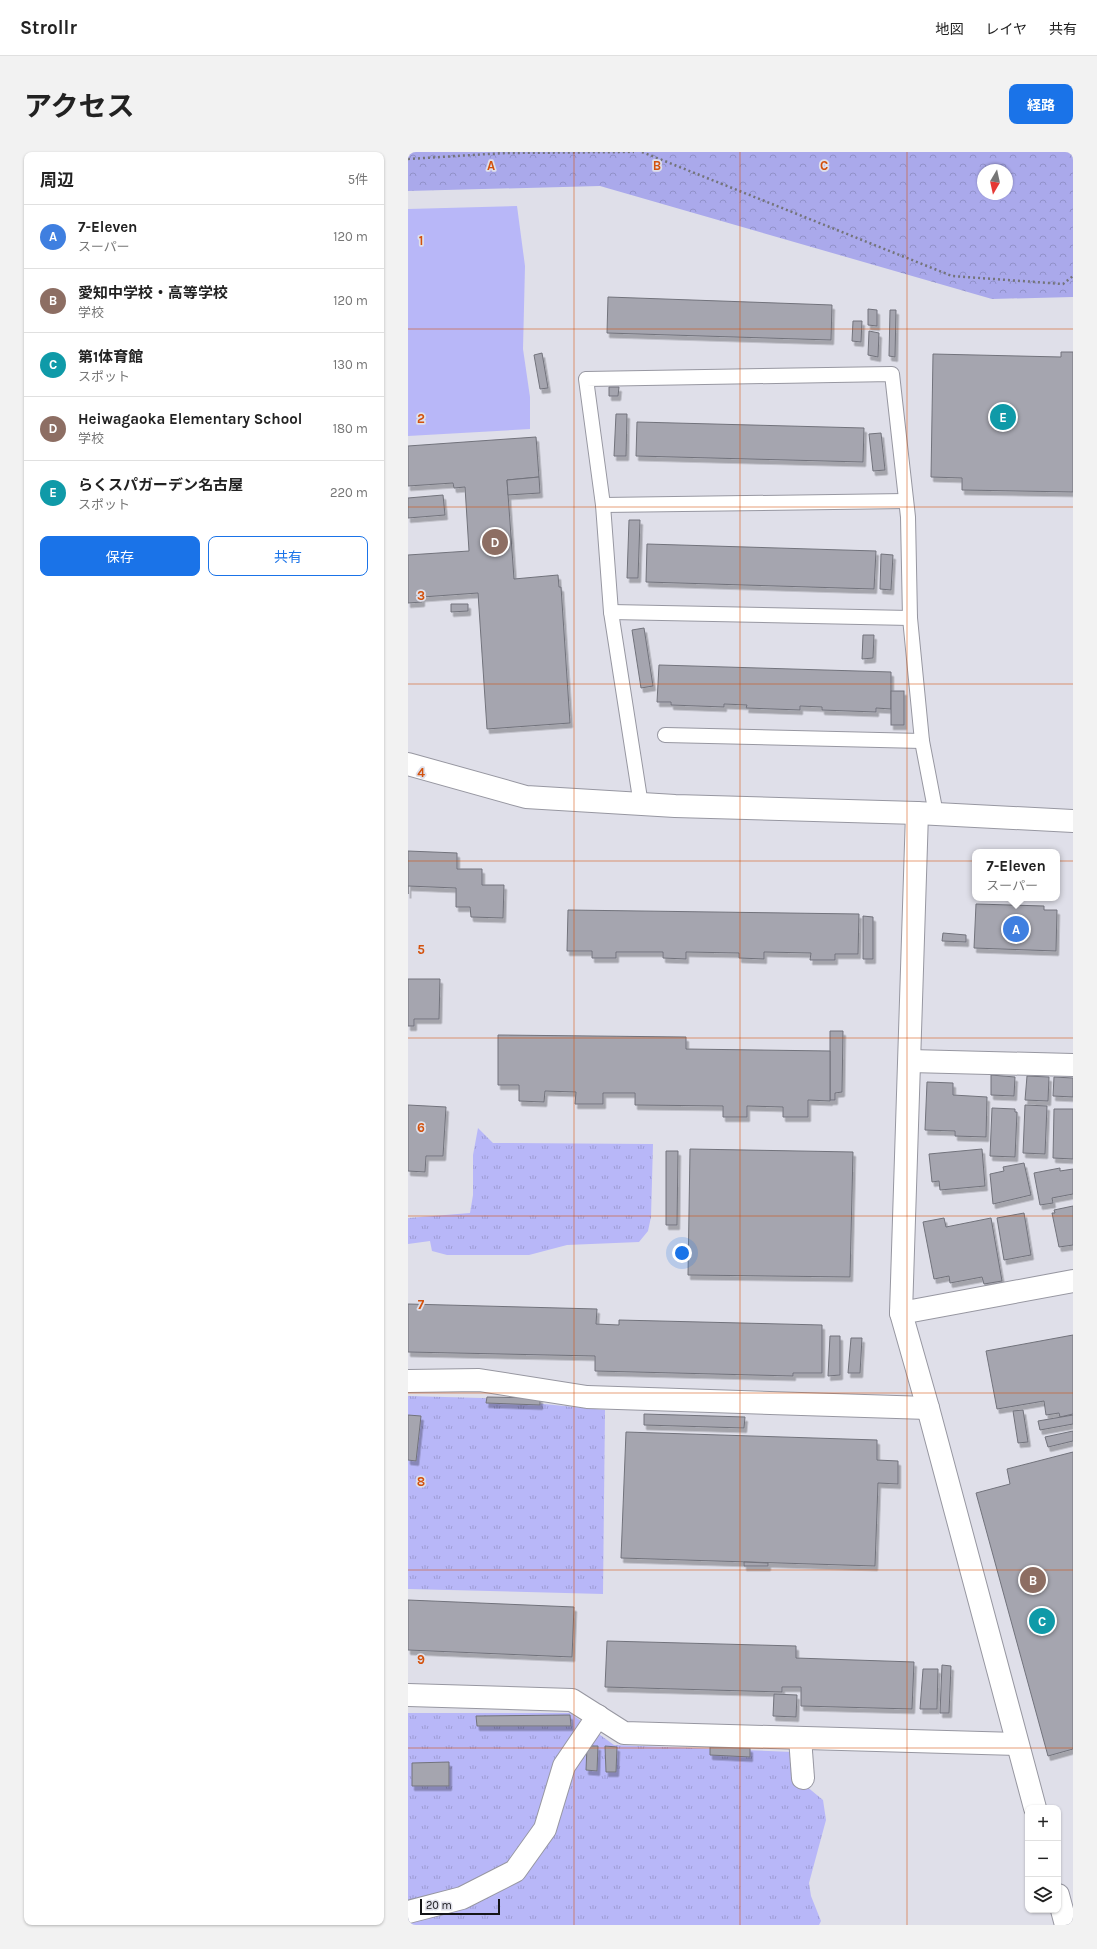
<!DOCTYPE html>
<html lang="ja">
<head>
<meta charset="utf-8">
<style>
  body { margin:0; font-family:Karla,"Noto Sans JP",sans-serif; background:#f2f2f2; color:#222 }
  .controls { position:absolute; right:12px; bottom:12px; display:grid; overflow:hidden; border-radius:8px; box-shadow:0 1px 3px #0004 }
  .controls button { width:36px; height:36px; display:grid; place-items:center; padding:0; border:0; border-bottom:1px solid #e0e0e0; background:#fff; color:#222; font:20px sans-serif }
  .compass { position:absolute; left:569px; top:12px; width:36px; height:36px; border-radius:50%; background:#fff; box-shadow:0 1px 3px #0004; rotate:189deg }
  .scale { position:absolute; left:12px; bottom:10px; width:80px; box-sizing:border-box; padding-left:4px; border:2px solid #151518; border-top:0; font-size:11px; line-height:14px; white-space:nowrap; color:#151518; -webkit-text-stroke:3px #dfdfe9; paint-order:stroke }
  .you { position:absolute; left:274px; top:1101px; width:14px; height:14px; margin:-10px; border:3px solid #fff; border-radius:50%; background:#1a73e8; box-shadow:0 0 0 6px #1a73e833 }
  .badge { display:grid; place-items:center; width:26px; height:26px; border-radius:50%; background:#1a73e8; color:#fff; font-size:13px; font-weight:700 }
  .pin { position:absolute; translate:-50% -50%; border:2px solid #fff; box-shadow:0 1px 4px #0006 }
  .popup { position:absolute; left:564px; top:697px; width:88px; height:52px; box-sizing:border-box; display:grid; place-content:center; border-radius:8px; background:#fff; filter:drop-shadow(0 1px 3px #0005); font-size:13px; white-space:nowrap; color:#767676 }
  .popup b { font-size:15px; color:#222 }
  .popup::after { content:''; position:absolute; left:50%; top:100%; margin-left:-8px; border:8px solid transparent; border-top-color:#fff }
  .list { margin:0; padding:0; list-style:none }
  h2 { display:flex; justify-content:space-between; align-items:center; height:52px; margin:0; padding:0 16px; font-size:17px }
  h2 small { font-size:13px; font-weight:400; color:#767676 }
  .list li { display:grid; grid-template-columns:26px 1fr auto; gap:12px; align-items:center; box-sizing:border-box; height:64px; padding:0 16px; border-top:1px solid #e0e0e0 }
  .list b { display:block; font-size:15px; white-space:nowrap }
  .list p { margin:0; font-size:13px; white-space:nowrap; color:#767676 }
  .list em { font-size:13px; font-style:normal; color:#767676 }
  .actions { display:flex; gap:8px; padding:12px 16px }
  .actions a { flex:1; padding:9px 0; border:1px solid #1a73e8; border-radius:8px; text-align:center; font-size:14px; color:#1a73e8 }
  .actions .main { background:#1a73e8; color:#fff }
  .icon { flex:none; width:22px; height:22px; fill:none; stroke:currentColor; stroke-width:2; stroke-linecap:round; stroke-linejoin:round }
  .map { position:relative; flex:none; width:665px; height:1773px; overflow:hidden; border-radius:8px }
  header { display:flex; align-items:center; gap:24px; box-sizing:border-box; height:56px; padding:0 20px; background:#fff; border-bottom:1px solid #e0e0e0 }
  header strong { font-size:19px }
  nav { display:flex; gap:22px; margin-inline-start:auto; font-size:14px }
  .intro { display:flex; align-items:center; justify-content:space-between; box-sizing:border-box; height:96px; padding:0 24px }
  h1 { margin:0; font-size:28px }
  .button { padding:10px 18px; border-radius:8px; background:#1a73e8; color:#fff; font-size:14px; font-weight:700 }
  main { display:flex; gap:24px; padding:0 24px }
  aside { flex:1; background:#fff; border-radius:8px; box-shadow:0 1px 3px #0004 }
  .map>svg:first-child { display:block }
  .grass { fill:#b8b7f8 }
  .forest { fill:url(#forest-crowns); fill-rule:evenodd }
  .park { fill:url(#park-tufts) }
  .building { fill:#a5a5af; stroke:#72737c; filter:url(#shadow) }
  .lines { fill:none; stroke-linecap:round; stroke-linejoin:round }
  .service-casing { stroke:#9797a1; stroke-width:16 }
  .minor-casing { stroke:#9797a1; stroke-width:24 }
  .tertiary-casing { stroke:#9797a1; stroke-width:24 }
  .path { stroke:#74747a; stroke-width:2.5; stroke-dasharray:2 3; stroke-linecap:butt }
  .service { stroke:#fff; stroke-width:14 }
  .minor { stroke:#fff; stroke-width:22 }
  .tertiary { stroke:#fff; stroke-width:22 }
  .grid { fill:none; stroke:#d3520d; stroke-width:1; stroke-opacity:0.55 }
  .grid-label { font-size:13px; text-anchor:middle; font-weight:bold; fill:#d3520d; stroke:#dfdfe9; stroke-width:3.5; stroke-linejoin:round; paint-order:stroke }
</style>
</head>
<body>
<header>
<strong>Strollr</strong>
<nav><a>地図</a><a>レイヤ</a><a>共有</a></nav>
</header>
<div class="intro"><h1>アクセス</h1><a class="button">経路</a></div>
<main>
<aside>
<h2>周辺<small>5件</small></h2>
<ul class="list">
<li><span class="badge" style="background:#3f7fe0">A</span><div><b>7-Eleven</b><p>スーパー</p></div><em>120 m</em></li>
<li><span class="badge" style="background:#8d6e63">B</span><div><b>愛知中学校・高等学校</b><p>学校</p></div><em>120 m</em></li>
<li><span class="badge" style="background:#0f9aa8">C</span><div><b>第1体育館</b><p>スポット</p></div><em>130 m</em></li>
<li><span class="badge" style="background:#8d6e63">D</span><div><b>Heiwagaoka Elementary School</b><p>学校</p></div><em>180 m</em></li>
<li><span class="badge" style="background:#0f9aa8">E</span><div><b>らくスパガーデン名古屋</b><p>スポット</p></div><em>220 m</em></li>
</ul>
<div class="actions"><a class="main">保存</a><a>共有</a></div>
</aside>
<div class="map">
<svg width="665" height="1773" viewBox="0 0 665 1773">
  <defs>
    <pattern id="forest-crowns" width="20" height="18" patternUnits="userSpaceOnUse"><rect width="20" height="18" fill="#aaa9eb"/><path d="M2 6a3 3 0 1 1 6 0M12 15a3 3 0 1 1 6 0" fill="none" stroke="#9191c9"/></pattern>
    <pattern id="park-tufts" width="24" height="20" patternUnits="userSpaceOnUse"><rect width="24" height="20" fill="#b8b7f8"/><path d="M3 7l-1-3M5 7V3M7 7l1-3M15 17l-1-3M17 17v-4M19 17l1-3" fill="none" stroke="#9d9cd4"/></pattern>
    <filter id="shadow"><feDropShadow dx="2.5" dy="4.5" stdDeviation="0" flood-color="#0004"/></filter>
  </defs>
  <rect width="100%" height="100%" fill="#dfdfe9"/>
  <!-- grass -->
  <polygon class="grass" points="109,54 117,114 115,197 122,245 122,277 0,284 0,57"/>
  <!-- forest -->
  <path class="forest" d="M0,0h665v145l-81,2 -392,-113 -192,5zM575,18h24v24h-24z"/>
  <!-- park -->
  <g class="park">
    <polygon points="70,976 85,991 245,992 243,1065 240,1079 231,1090 159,1093 121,1103 39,1103 24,1099 22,1089 0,1092 0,1064 0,1066 62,1061 65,1043 65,1003"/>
    <polygon points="0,1244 74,1246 197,1258 195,1442 0,1437"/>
    <polygon points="0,1561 162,1561 206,1593 385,1600 398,1634 415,1648 418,1668 401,1731 403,1744 413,1769 411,1773 0,1773"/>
  </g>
  <!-- building -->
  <g class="building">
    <polygon points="200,145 424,153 423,188 199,181"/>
    <polygon points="460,157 469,158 469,174 460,173"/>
    <polygon points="482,158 488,158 487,205 481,204"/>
    <polygon points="445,169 454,169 453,190 444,189"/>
    <polygon points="461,179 471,181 470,205 460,203"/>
    <polygon points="653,200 665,200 665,340 554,338 554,326 523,325 525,202 653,205"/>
    <polygon points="134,201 140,236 132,237 126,203"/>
    <polygon points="201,235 211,235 210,244 201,244"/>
    <polygon points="208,262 219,262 218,304 206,304"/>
    <polygon points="229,270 456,276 455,310 228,304"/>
    <polygon points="473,281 477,318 465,319 461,282"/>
    <polygon points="128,285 131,325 99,328 106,427 150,423 151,435 153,435 162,571 79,577 70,441 14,445 14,450 0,451 0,403 61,399 57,335 46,336 45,331 0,334 0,294"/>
    <polygon points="131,325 132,341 100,343 99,328"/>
    <polygon points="35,343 37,363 0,366 0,346"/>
    <polygon points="221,368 232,368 230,426 219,426"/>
    <polygon points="239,392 468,399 466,437 238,430"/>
    <polygon points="473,402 485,403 483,438 472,437"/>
    <polygon points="43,452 60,452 60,459 43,460"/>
    <polygon points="236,476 245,534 233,536 224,478"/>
    <polygon points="455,483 466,483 465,506 454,507"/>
    <polygon points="251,513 483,520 483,557 468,556 468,560 414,558 414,555 392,554 392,558 338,556 339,553 316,552 316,555 263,553 263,550 249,550"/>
    <rect x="483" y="539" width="13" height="34"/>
    <polygon points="0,699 49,701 49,717 74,717 74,733 96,733 95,766 63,765 62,755 48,755 48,736 0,734 0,742"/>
    <polygon points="568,752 636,754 636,758 649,758 648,799 566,796"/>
    <polygon points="160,758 451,762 450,802 427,802 427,808 402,808 403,801 356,800 356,807 331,806 331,801 278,800 278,807 255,806 255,800 208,800 208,806 184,806 184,799 159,799"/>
    <polygon points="455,764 465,765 465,807 455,807"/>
    <polygon points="535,781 558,783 558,790 534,789"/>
    <polygon points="0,827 32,827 31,867 6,867 6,874 0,874"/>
    <polygon points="422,879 435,879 434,940 427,941 427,948 422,948"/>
    <polygon points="90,883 278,885 278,897 422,899 422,949 400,948 400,965 375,965 375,955 339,954 339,965 315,965 315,954 227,953 227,941 195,941 195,952 167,952 168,940 137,939 136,950 111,949 111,933 90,933"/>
    <polygon points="583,923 607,925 606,944 583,943"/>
    <polygon points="619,924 641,925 640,949 617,948"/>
    <polygon points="646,925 665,926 665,945 645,944"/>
    <polygon points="519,930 545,931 545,943 579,945 578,985 547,984 547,979 517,978"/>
    <polygon points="0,953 38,955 35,1004 18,1004 17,1020 0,1019"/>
    <polygon points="617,953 639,954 637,1002 615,1001"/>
    <polygon points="584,956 607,957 607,960 609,960 607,1005 582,1004"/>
    <polygon points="646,957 665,957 665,1007 645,1006"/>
    <polygon points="282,997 445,1000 442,1125 280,1123"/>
    <polygon points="574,997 577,1034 532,1038 531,1029 524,1030 521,1002"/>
    <polygon points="258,999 270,999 269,1073 258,1073"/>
    <polygon points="616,1011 623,1043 585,1052 582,1022 596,1019 595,1015"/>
    <polygon points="652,1016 652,1019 665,1017 665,1042 644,1046 645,1051 632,1053 626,1021"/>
    <polygon points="665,1054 665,1093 651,1095 644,1061 647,1061 646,1058"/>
    <polygon points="616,1061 623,1103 596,1108 589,1066"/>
    <polygon points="536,1066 538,1075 583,1066 594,1129 576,1132 574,1125 542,1131 541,1124 526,1127 515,1070"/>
    <polygon points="0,1152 189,1157 188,1172 211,1173 211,1168 414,1173 414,1221 385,1221 385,1224 187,1219 187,1204 0,1200"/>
    <polygon points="665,1183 665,1262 652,1265 651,1261 638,1263 636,1249 589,1257 578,1199"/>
    <polygon points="422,1184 432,1184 432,1223 420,1224"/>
    <polygon points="443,1186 454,1186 452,1221 440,1221"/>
    <polygon points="79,1245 132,1246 132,1253 78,1251"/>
    <polygon points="615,1258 620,1290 610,1291 605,1259"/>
    <polygon points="236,1262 337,1265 336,1276 236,1273"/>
    <polygon points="0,1263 13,1264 8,1309 0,1308"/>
    <polygon points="665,1263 665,1272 632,1278 630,1269"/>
    <polygon points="665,1279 665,1289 640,1295 637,1285"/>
    <polygon points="218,1280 469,1288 469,1308 490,1309 490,1332 470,1331 467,1414 213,1406"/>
    <polygon points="665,1300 665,1597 640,1604 568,1341 602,1332 599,1317"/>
    <polygon points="336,1410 360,1411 360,1414 336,1414"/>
    <polygon points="0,1448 166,1455 164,1505 0,1498"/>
    <polygon points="199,1489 388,1494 388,1506 506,1510 504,1557 393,1554 393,1535 374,1535 374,1540 197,1535"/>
    <polygon points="534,1513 543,1514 541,1561 532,1561"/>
    <polygon points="515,1517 530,1517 529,1557 512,1557"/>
    <polygon points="366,1542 389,1543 388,1565 365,1564"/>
    <polygon points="162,1563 163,1574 69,1574 68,1564"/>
    <polygon points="179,1594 190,1594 189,1619 178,1618"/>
    <polygon points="197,1594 209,1595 208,1620 198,1620"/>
    <polygon points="302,1595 342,1596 342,1605 302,1603"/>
    <polygon points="41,1610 41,1634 4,1634 4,1611"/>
  </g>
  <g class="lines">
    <!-- service casing -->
    <g class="service-casing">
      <g id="service">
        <polyline points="195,353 498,349"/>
        <polyline points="203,460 502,466"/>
        <polyline points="257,583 514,589"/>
        <polyline points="233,653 203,460 195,353 178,227 484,222 500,365 502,466 514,589 528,662"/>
      </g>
    </g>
    <!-- minor casing -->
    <g class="minor-casing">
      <g id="minor">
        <polyline points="509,661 493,1161 520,1256 627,1656"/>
        <polyline points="502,909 665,913"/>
        <polyline points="493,1161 665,1129"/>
        <polyline points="0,1229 71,1228 179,1245 520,1256"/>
        <polyline points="0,1543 164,1548 216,1581 609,1592"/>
        <polyline points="392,1586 395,1626"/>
        <polyline points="650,1743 658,1773"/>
        <polyline points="0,1760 54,1746 107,1719 137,1677 156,1614 190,1564"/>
      </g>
    </g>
    <!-- tertiary casing -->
    <g class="tertiary-casing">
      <polyline id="tertiary" points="0,612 118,645 267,654 509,661 665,669"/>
    </g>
    <!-- path -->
    <g class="path">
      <polyline points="234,0 544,124 655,132 665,124"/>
      <polyline points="0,7 97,1 226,0"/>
    </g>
    <!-- service -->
    <use href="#service" class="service"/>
    <!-- minor -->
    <use href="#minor" class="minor"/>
    <!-- tertiary -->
    <use href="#tertiary" class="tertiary"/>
  </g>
  <!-- grid -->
  <path class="grid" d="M166,0v1773M332,0v1773M499,0v1773M0,177h665M0,355h665M0,532h665M0,709h665M0,886h665M0,1064h665M0,1241h665M0,1418h665M0,1596h665"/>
  <g class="grid-label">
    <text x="83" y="18">A</text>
    <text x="249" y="18">B</text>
    <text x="416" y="18">C</text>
    <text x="13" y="93">1</text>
    <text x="13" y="271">2</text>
    <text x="13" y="448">3</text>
    <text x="13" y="625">4</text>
    <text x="13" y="802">5</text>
    <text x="13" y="980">6</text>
    <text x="13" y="1157">7</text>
    <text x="13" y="1334">8</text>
    <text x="13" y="1512">9</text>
  </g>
</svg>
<div class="controls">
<button>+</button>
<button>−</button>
<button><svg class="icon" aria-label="layers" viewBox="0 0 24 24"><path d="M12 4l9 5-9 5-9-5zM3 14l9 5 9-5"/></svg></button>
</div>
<svg class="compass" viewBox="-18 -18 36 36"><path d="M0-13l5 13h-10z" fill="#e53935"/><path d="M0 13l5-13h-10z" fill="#767676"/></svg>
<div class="scale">20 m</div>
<div class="you"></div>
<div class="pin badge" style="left:608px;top:777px;background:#3f7fe0">A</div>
<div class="popup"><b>7-Eleven</b>スーパー</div>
<div class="pin badge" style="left:625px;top:1428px;background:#8d6e63">B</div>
<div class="pin badge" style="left:634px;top:1469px;background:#0f9aa8">C</div>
<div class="pin badge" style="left:87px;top:390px;background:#8d6e63">D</div>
<div class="pin badge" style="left:595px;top:265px;background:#0f9aa8">E</div>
</div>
</main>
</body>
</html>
